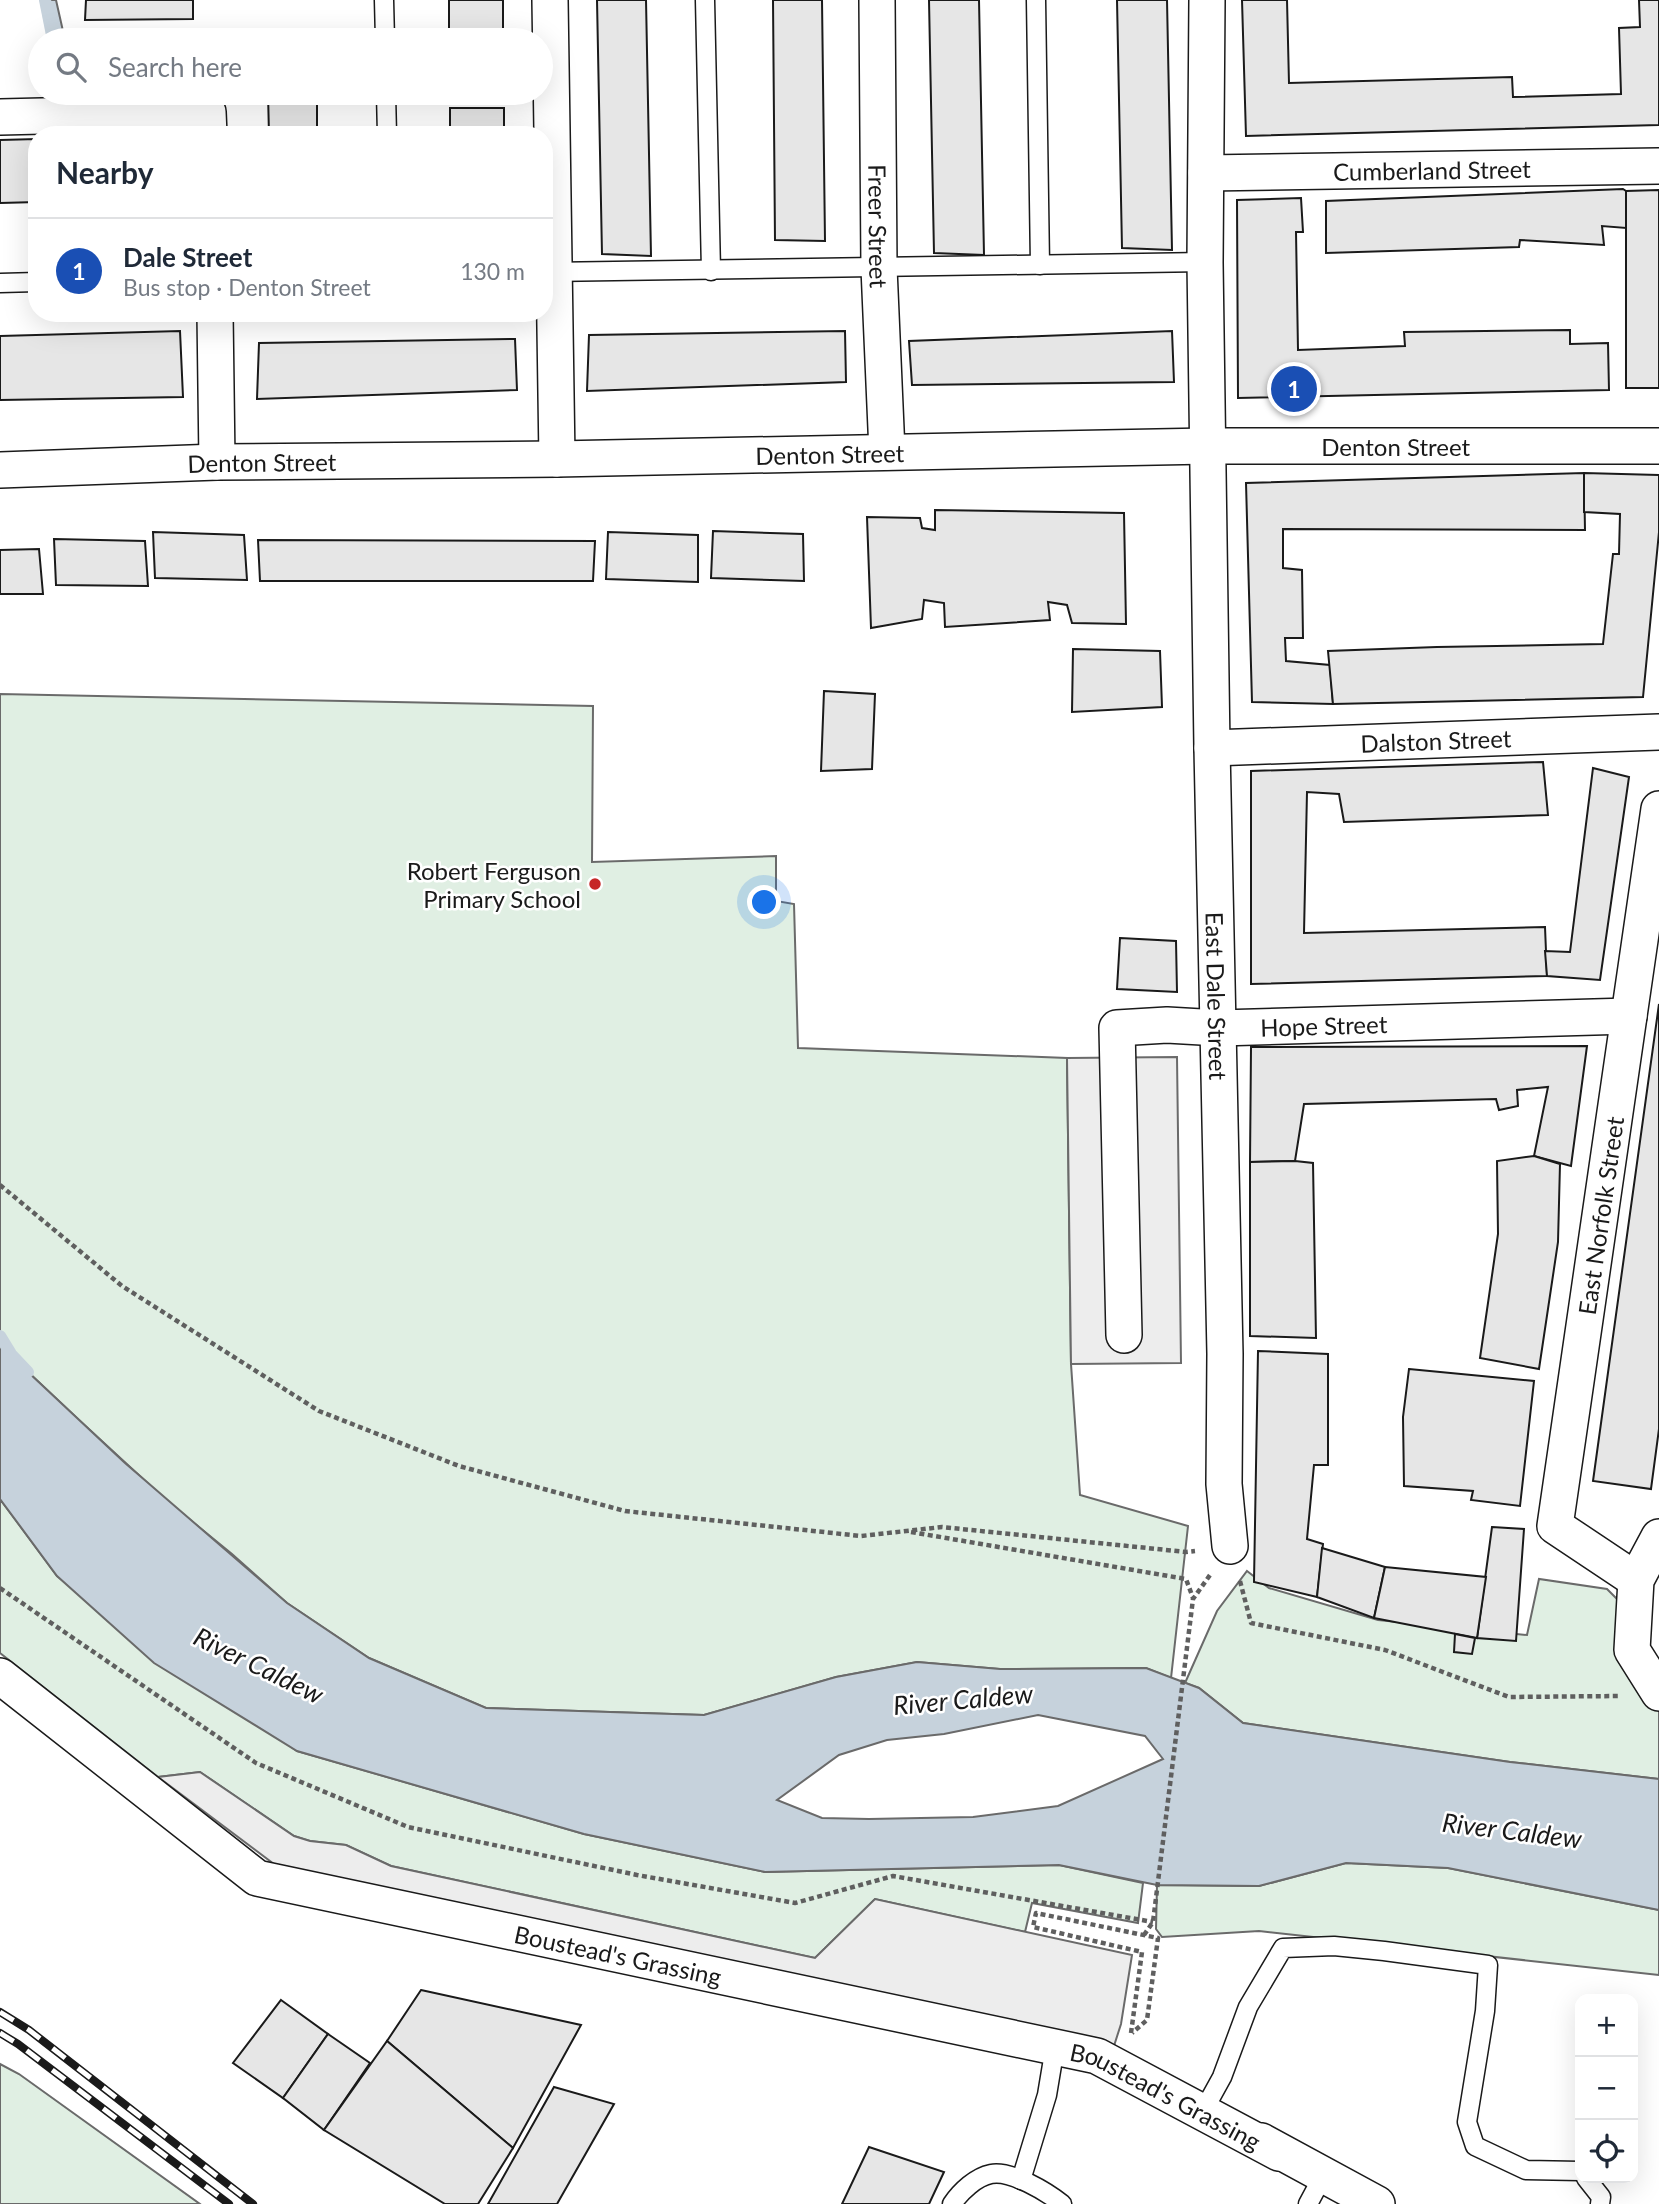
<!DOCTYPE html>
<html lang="en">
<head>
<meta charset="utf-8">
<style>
  body { margin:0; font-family:Lato,sans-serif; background:#f2f2f3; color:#1f2937 }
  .controls { position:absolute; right:21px; bottom:21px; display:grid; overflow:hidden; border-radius:14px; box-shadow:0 7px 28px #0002 }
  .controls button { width:63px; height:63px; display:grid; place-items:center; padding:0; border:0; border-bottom:2px solid #e0e1e3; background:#fff; color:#1f2937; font:35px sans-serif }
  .you { position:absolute; left:765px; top:903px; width:24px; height:24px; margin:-18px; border:5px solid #fff; border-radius:50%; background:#1a73e8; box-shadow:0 0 0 10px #1a73e833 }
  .badge { display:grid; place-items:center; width:46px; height:46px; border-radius:50%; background:#ea580c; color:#fff; font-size:23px; font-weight:700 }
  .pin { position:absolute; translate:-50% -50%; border:4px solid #fff; box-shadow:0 2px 7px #0006 }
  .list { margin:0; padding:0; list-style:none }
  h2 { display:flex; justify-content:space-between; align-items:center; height:91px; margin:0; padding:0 28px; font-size:30px }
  h2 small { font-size:23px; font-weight:400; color:#747a83 }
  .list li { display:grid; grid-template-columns:46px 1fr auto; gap:21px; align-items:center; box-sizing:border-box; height:105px; padding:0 28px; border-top:2px solid #e0e1e3 }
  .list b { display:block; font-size:26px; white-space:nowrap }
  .list p { margin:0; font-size:23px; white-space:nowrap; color:#747a83 }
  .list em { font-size:23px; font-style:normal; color:#747a83 }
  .icon { flex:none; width:38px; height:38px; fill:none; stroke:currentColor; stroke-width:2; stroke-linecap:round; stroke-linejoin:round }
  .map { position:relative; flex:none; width:1659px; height:2204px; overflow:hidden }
  .search { position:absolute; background:#fff; box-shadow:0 7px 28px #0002; left:28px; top:28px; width:525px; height:77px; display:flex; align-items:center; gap:18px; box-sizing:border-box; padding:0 24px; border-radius:38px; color:#747a83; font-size:26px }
  .panel { position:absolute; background:#fff; box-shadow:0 7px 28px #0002; left:28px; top:126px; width:525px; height:196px; border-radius:28px }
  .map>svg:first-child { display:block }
  .green { fill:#e0efe3; stroke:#6a6a6a; stroke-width:2 }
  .parking { fill:#ededed; stroke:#6a6a6a; stroke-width:2 }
  .water { fill:#c6d2dc; stroke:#6a6a6a; stroke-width:2; fill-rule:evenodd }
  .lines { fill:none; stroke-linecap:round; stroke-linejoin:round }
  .stream { stroke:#c6d2dc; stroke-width:12 }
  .building { fill:#e6e6e6; stroke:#1a1a1a; stroke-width:2 }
  .lane-casing { stroke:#1a1a1a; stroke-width:21 }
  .street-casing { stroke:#1a1a1a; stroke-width:38 }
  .path { stroke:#5f5f5f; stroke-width:4.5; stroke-dasharray:5 3.5; stroke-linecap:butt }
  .lane { stroke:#fff; stroke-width:18 }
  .street { stroke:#fff; stroke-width:35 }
  .rail-casing { stroke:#1a1a1a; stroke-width:8 }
  .rail { stroke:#fff; stroke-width:5; stroke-dasharray:16; stroke-linecap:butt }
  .poi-dot { fill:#c62828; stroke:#fff; stroke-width:2.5 }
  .labels { text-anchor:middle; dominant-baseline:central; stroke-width:5; stroke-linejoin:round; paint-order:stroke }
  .street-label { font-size:24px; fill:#1a1a1a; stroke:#fff }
  .poi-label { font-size:24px; fill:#1a1a1a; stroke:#fff; text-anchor:end }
  .water-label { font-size:26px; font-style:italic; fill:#1a1a1a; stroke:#fff }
</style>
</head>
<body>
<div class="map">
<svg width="1659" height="2204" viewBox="0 0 1659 2204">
  <rect width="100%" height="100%" fill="#fff"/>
  <!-- green -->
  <g class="green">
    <polygon points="0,694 593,706 592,862 776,856 776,901 794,904 798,1048 1067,1058 1071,1364 1080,1495 1188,1526 1171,1678 1146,1668 1000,1669 917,1662 836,1677 704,1715 486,1708 369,1658 287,1603 232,1554 167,1501 79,1420 28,1372 11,1354 0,1336"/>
    <polygon points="0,1499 57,1576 297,1751 584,1834 765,1872 1059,1865 1143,1883 1138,1923 1032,1903 1025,1932 875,1899 815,1958 391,1866 346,1845 310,1841 294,1836 200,1772 158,1777 0,1653"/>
    <polygon points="1247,1571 1269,1588 1378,1620 1527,1635 1539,1579 1607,1589 1617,1599 1622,1631 1659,1705 1659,1779 1510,1762 1243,1723 1199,1688 1185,1683 1217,1611"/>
    <polygon points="1346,1863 1448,1868 1659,1910 1659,1975 1259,1931 1162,1937 1156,1929 1157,1885 1259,1886"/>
    <polygon points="0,2064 19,2074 200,2204 0,2204"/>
  </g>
  <!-- parking -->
  <g class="parking">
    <polygon points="1177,1057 1181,1363 1071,1364 1067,1058"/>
    <polygon points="200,1772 294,1836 310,1841 346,1845 391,1866 815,1958 875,1899 1132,1955 1121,2024 1113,2049 274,1864 158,1777"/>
  </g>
  <!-- water -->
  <g class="water">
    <polygon points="45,0 56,0 65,40 53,40"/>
    <path d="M0,1336l11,18 17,18 97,91 162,140 82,55 117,50 218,7 132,-38 81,-15 83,7 146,-1 53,20 44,35 267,39 149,17v131l-211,-42 -102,-5 -87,23 -102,-1 -98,-20 -294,7 -181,-38 -287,-83 -143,-88 -97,-87 -57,-77zM1038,1715l107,21 18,23 -105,47 -85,11 -104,2 -47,-1 -45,-18 62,-45 48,-15 57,-6z"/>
  </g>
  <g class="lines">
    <!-- stream -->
    <g class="stream">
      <polyline points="45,0 53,40"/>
      <polyline points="0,1336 11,1354 28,1372"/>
    </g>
  </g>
  <!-- building -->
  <g class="building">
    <polygon points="86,0 193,0 193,19 85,20"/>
    <rect x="449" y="0" width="54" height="40"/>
    <polygon points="597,0 646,0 651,256 602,254"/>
    <polygon points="773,0 822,0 825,241 775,240"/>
    <polygon points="929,0 979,0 984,255 934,253"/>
    <polygon points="1117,0 1167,0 1172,250 1122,248"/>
    <polygon points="1242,0 1287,0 1289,83 1512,77 1513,97 1621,94 1619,28 1640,27 1639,0 1659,0 1659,125 1246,136"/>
    <polygon points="268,93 317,93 317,135 269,135"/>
    <polygon points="448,93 503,93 503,103 448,99"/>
    <rect x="450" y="108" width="54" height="27"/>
    <polygon points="171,132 171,135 120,135"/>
    <polygon points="37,139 37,202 0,203 0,140"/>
    <polygon points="1623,189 1626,191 1626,228 1602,226 1604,245 1520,240 1519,247 1326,253 1326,201"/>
    <polygon points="1659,190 1659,388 1626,388 1626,191"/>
    <polygon points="1301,198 1303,232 1296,232 1298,350 1405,346 1404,332 1570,330 1570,344 1608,343 1609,390 1238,398 1237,200"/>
    <polygon points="180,331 183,397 0,400 0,336"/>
    <polygon points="845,331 846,382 587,391 589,335"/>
    <polygon points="1172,331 1174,382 912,385 909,341"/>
    <polygon points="515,339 517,390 257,399 259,343"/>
    <polygon points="1584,473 1585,530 1283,529 1283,568 1302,570 1303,638 1285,638 1286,661 1330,665 1333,704 1252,702 1246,483"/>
    <polygon points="1584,473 1659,475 1659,532 1643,697 1333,704 1328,651 1437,647 1603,644 1613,554 1619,554 1620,514 1584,512"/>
    <polygon points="935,510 1124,513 1126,624 1072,623 1067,605 1048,602 1050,620 945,627 944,603 924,600 922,619 871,628 867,517 920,518 922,528 935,530"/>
    <polygon points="713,531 803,534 804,581 711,578"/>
    <polygon points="153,532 244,535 247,580 155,578"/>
    <polygon points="608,532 698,535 698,582 606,579"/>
    <polygon points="54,539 145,541 148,586 56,585"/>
    <polygon points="258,540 595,541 593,581 260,581"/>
    <polygon points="39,549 43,594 0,594 0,550"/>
    <polygon points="1073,649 1160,651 1162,707 1072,712"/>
    <polygon points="824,691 875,694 872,769 821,771"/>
    <polygon points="1543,762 1548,815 1344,822 1339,794 1307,792 1304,933 1545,927 1547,976 1251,984 1251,771"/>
    <polygon points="1593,768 1629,777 1600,980 1547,976 1545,951 1570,952"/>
    <polygon points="1120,938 1176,941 1177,992 1117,989"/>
    <polygon points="1659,1004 1659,1429 1651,1489 1593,1481"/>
    <polygon points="1587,1046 1571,1166 1534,1156 1548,1087 1517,1090 1518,1106 1499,1110 1496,1099 1304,1104 1295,1161 1250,1162 1251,1047"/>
    <polygon points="1534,1156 1560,1164 1558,1242 1539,1369 1480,1358 1498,1234 1497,1161"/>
    <polygon points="1295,1161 1313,1163 1316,1338 1250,1336 1250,1162"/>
    <polygon points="1258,1351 1328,1354 1328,1465 1314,1465 1307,1539 1323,1544 1317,1597 1254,1582"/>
    <polygon points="1409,1369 1534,1381 1520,1506 1471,1500 1473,1491 1404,1486 1403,1417"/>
    <polygon points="1492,1527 1524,1529 1516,1641 1477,1638"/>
    <polygon points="1322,1548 1385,1567 1374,1618 1317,1597"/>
    <polygon points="1385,1567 1486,1577 1477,1638 1374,1618"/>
    <polygon points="1455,1634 1475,1638 1472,1654 1454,1652"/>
    <polygon points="421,1990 581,2025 513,2148 387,2041"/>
    <polygon points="281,2000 328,2034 283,2098 233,2063"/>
    <polygon points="328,2034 370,2063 324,2130 283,2098"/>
    <polygon points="387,2041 513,2148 478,2204 445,2204 324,2130"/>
    <polygon points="554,2087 614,2104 557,2204 488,2204"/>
    <polygon points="869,2147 944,2172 929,2204 842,2204"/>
  </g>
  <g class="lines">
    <!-- lane casing -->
    <g class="lane-casing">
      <g id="lane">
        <polyline points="384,0 385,40"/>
        <polyline points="705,0 711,271"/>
        <polyline points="1036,0 1040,265"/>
        <polyline points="386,93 387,135"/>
        <polyline points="548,272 1205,262"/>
        <polyline points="0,283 37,282"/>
        <polyline points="1206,2106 1222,2077 1248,2007 1283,1948 1334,1946 1384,1951 1488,1965 1485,2011 1467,2122 1475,2146 1526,2170 1580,2171"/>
        <polyline points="1586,2178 1601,2197 1600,2204"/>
        <polyline points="1021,2180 1047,2095 1055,2047"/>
        <path d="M952,2204c9,-13 24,-27 39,-30 20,-4 56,18 71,30"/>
        <polyline points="1308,2204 1323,2176"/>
      </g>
    </g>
    <!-- street casing -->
    <g class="street-casing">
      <g id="street">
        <polyline points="550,0 557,459"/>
        <path id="s1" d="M877,0l2,268 8,184"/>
        <path id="s2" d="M1207,0l-2,262 7,486 13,606 -1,130 6,62"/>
        <polyline points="0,117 208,112 209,135"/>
        <path id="s3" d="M1206,173l453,-7"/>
        <polyline points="215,313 217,462"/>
        <path id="s4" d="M0,470l217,-8 340,-3 651,-13h451"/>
        <path id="s5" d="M1212,748l447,-16"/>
        <path id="s6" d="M1124,1335l-7,-307 50,-3 52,3 410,-12"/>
        <polyline points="1659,1537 1636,1580 1632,1650 1659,1693"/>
        <path id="s7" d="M1636,1580l-81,-54 104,-717"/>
        <path id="s8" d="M0,1676l257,202 840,178 182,97"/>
        <polyline points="1261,2141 1377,2204"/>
      </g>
    </g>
    <!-- path -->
    <g class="path">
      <polyline points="0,1185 122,1286 319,1411 459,1466 625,1511 861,1536 942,1527 1186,1552 1195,1551"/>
      <polyline points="911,1532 1186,1579 1193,1598"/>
      <polyline points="1240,1581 1251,1623 1385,1650 1509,1697 1618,1696"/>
      <polyline points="0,1588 256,1763 408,1827 637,1875 795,1903 893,1876 1153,1922"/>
      <polyline points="1144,1935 1153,1922 1193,1599 1210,1575"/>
      <polyline points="1131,2033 1142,1952 1033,1927 1036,1913 1158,1938 1147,2020 1132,2033"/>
    </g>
    <!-- lane -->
    <use href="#lane" class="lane"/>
    <!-- street -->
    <use href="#street" class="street"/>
    <!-- rail casing -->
    <g class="rail-casing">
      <g id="rail">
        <polyline points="0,2012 29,2030 253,2204"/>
        <polyline points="0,2033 18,2044 229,2204"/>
      </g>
    </g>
    <!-- rail -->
    <use href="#rail" class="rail"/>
  </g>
  <!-- markers -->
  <circle class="poi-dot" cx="595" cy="884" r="7"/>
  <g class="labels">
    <!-- street labels -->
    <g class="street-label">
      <text stroke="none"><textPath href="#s3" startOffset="226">Cumberland Street</textPath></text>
      <text stroke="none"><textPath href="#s1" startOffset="226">Freer Street</textPath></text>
      <text stroke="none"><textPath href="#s4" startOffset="1396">Denton Street</textPath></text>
      <text stroke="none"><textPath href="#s4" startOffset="830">Denton Street</textPath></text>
      <text stroke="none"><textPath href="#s4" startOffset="262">Denton Street</textPath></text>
      <text stroke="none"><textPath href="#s5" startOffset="224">Dalston Street</textPath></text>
      <text stroke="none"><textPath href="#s2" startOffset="996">East Dale Street</textPath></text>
      <text stroke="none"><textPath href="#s6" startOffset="514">Hope Street</textPath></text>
      <text stroke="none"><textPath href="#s7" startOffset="411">East Norfolk Street</textPath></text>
      <text stroke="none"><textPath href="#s8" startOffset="696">Boustead's Grassing</textPath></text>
      <text stroke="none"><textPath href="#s8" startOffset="1264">Boustead's Grassing</textPath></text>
    </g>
    <!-- poi labels -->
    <g class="poi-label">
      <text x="581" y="870">Robert Ferguson<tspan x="581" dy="28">Primary School</tspan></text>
    </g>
    <!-- water labels -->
    <g class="water-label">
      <text transform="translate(259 1665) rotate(26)">River Caldew</text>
      <text transform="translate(963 1699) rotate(-5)">River Caldew</text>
      <text transform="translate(1512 1830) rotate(7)">River Caldew</text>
    </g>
  </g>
</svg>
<div class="controls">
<button>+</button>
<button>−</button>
<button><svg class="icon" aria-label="locate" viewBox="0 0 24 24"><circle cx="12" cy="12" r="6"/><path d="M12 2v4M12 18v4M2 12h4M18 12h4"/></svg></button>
</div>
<div class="you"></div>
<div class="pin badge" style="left:1294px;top:389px;background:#1a4fb4">1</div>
<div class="search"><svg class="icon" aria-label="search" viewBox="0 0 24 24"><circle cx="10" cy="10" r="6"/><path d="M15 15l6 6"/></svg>Search here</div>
<section class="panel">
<h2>Nearby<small></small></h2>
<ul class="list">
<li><span class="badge" style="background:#1a4fb4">1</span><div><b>Dale Street</b><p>Bus stop · Denton Street</p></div><em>130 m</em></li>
</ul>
</section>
</div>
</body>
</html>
